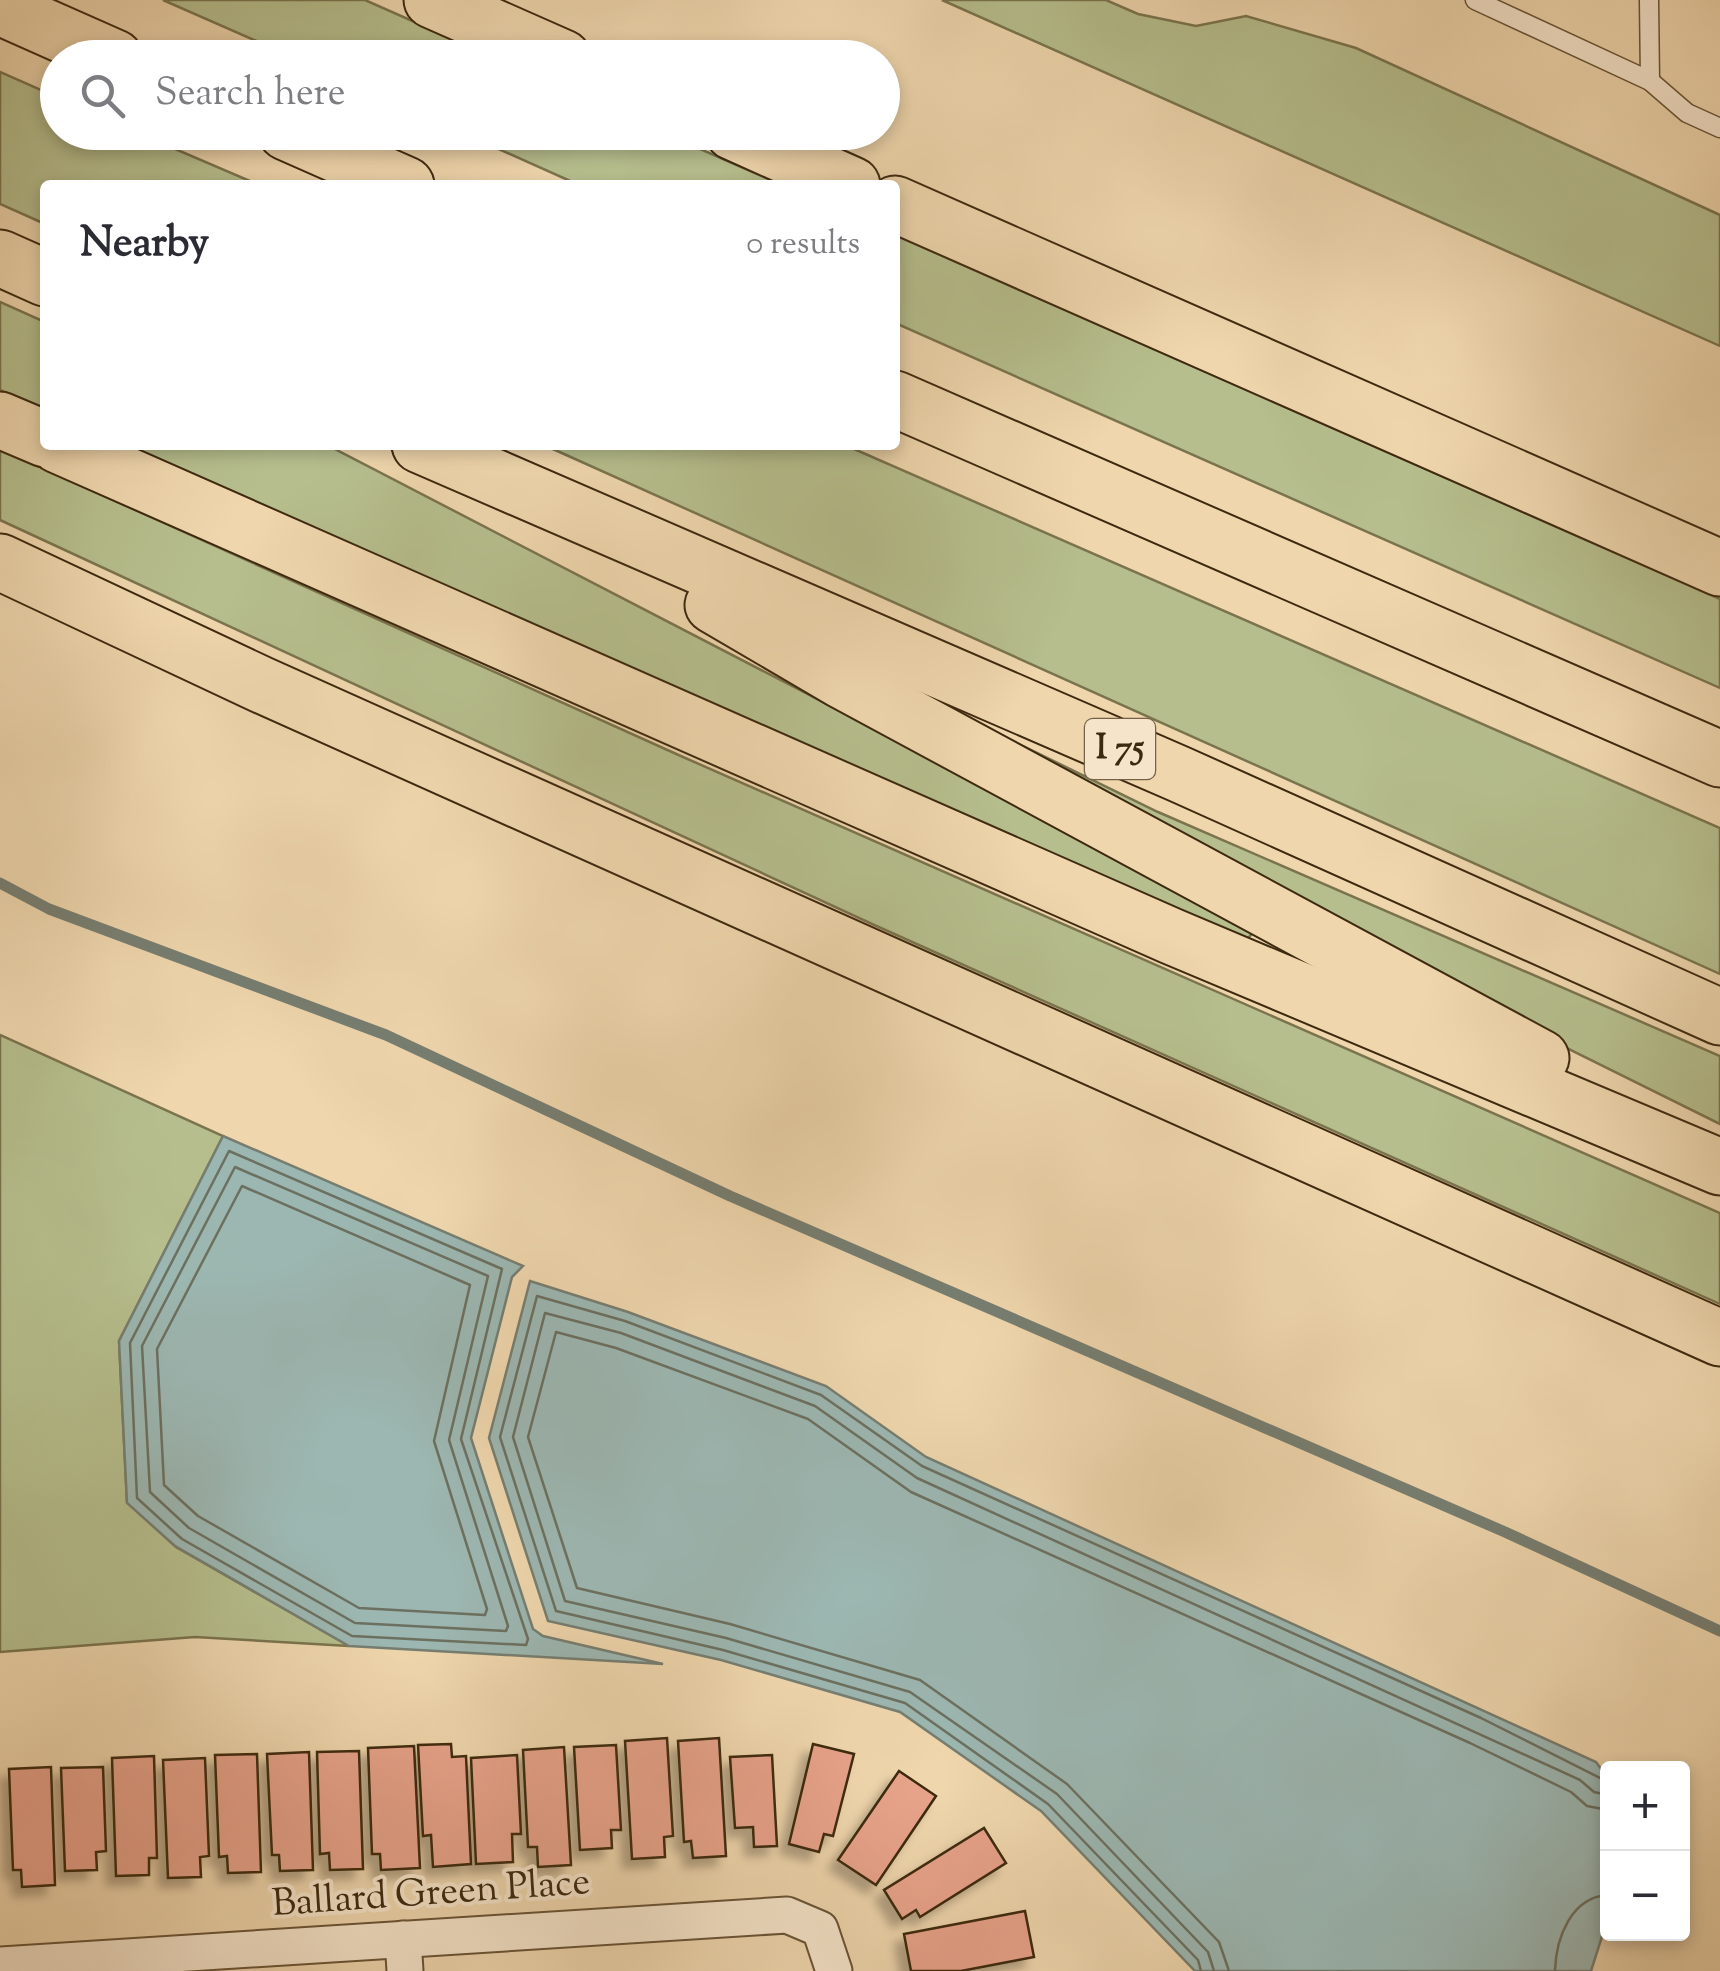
<!DOCTYPE html>
<html lang="en">
<head>
<meta charset="utf-8">
<style>
  body { margin:0; font-family:"Sorts Mill Goudy",serif; background:#f2f2f3; color:#2b2b33 }
  .controls { position:absolute; right:30px; bottom:30px; display:grid; overflow:hidden; border-radius:10px; box-shadow:0 5px 15px #0003 }
  .controls button { width:90px; height:90px; display:grid; place-items:center; padding:0; border:0; border-bottom:2px solid #e1e1e2; background:#fff; color:#2b2b33; font:50px sans-serif }
  .list { margin:0; padding:0; list-style:none }
  h2 { display:flex; justify-content:space-between; align-items:center; height:130px; margin:0; padding:0 40px; font-size:42px }
  h2 small { font-size:32px; font-weight:400; color:#7c7c81 }
  .icon { flex:none; width:55px; height:55px; fill:none; stroke:currentColor; stroke-width:2; stroke-linecap:round; stroke-linejoin:round }
  .map { position:relative; flex:none; width:1720px; height:1971px; overflow:hidden }
  .search { position:absolute; background:#fff; box-shadow:0 5px 15px #0003; left:40px; top:40px; width:860px; height:110px; display:flex; align-items:center; gap:25px; box-sizing:border-box; padding:0 35px; border-radius:55px; color:#7c7c81; font-size:38px }
  .panel { position:absolute; background:#fff; box-shadow:0 5px 15px #0003; left:40px; top:180px; width:860px; height:270px; border-radius:10px }
  .map>svg:first-child { display:block }
  .green { fill:#b6be8d; stroke:#7a744e; stroke-width:2.5 }
  .water { fill:#9cb7b2; stroke:#767e71; stroke-width:2.5 }
  .lines { fill:none; stroke-linecap:round; stroke-linejoin:round }
  .shore { stroke:#6c7060; stroke-width:2.5 }
  .stream { stroke:#767e71; stroke-width:11 }
  .building { fill:#e7a28a; stroke:#3d290f; stroke-width:2.5; filter:url(#shadow) }
  .service-casing { stroke:#6a5436; stroke-width:21 }
  .minor-casing { stroke:#6a5436; stroke-width:39 }
  .motorway-casing { stroke:#3d290f; stroke-width:59 }
  .service { stroke:#f5e4ca; stroke-width:18 }
  .minor { stroke:#f5e4ca; stroke-width:35 }
  .motorway { stroke:#efd6ad; stroke-width:55 }
  .labels { text-anchor:middle; dominant-baseline:central; stroke-width:8; stroke-linejoin:round; paint-order:stroke }
  .shield { fill:#f5e4ca; stroke:#746147; stroke-width:2.5 }
  .shield-label { font-size:35px; font-weight:bold; fill:#3d290f }
  .street-label { font-size:38px; fill:#3d290f; stroke:#f5e4ca }
</style>
</head>
<body>
<div class="map">
<svg width="1720" height="1971" viewBox="0 0 1720 1971">
  <defs>
    <filter id="shadow"><feDropShadow dx="-9" dy="9" stdDeviation="5" flood-color="#0004"/></filter>
  </defs>
  <rect width="100%" height="100%" fill="#efd6ad"/>
  <filter id="stains"><feTurbulence type="fractalNoise" baseFrequency=".002" numOctaves="4"/><feColorMatrix values="0 0 0 0 .2 0 0 0 0 .09 0 0 0 0 .02 0 0 0 .5 -.17"/></filter>
  <radialGradient id="worn" r=".72"><stop offset=".6" stop-color="#630" stop-opacity="0"/><stop offset="1" stop-color="#630" stop-opacity=".3"/></radialGradient>
  <!-- green -->
  <g class="green">
    <polygon points="163,0 365,0 494,57 293,57"/>
    <polygon points="942,0 1106,0 1138,14 1196,26 1246,16 1356,48 1720,215 1720,346"/>
    <polygon points="0,72 57,97 58,132 138,133 259,185 45,185 45,224 0,204"/>
    <polygon points="463,133 664,133 782,185 579,185"/>
    <polygon points="895,235 1720,599 1720,688 895,323"/>
    <polygon points="0,302 45,322 45,409 0,390"/>
    <polygon points="125,445 327,445 1257,927 1246,941"/>
    <polygon points="544,445 845,445 1720,828 1720,974"/>
    <polygon points="0,449 683,757 1720,1213 1720,1304 872,924 0,520"/>
    <polygon points="984,727 1158,812 1720,1056 1720,1124 1506,1018"/>
    <polygon points="0,1035 223,1136 119,1341 127,1502 176,1547 349,1646 195,1637 0,1652"/>
  </g>
  <!-- water -->
  <g class="water">
    <polygon points="223,1136 523,1266 512,1277 471,1438 533,1629 543,1636 663,1664 349,1646 175,1546 127,1503 119,1341"/>
    <polygon points="530,1281 628,1312 826,1386 926,1457 1596,1762 1607,1777 1607,1921 1591,1971 1195,1971 1041,1811 900,1712 721,1660 548,1621 489,1438"/>
  </g>
  <g class="lines">
    <!-- shore -->
    <g class="shore">
      <polygon points="229,1151 502,1269 461,1439 528,1639 526,1645 352,1636 182,1539 137,1498 130,1343"/>
      <polygon points="235,1167 488,1276 449,1440 508,1626 506,1631 355,1623 189,1528 150,1492 142,1346"/>
      <polygon points="242,1186 470,1285 434,1441 487,1609 485,1615 359,1608 198,1516 164,1485 157,1349"/>
      <polyline points="1201,1971 1198,1960 1048,1804 905,1703 723,1650 556,1611 500,1437 537,1296 625,1321 821,1395 922,1466 1481,1718 1608,1782"/>
      <polyline points="1214,1971 1208,1952 1057,1794 910,1692 726,1638 565,1601 513,1437 545,1313 621,1333 815,1406 917,1478 1580,1780 1594,1792 1608,1795"/>
      <polyline points="1229,1971 1219,1942 1067,1784 920,1680 730,1624 577,1588 528,1437 556,1332 616,1348 808,1419 911,1492 1470,1743 1571,1792 1587,1806 1608,1810"/>
      <path d="M1555,1971c1,-33 16,-74 53,-76"/>
    </g>
    <!-- stream -->
    <polyline class="stream" points="0,883 49,909 386,1035 730,1196 1505,1532 1720,1631"/>
  </g>
  <!-- building -->
  <g class="building">
    <polygon points="667,1738 673,1836 664,1837 665,1857 632,1859 625,1741"/>
    <polygon points="719,1738 726,1856 693,1858 691,1841 684,1842 678,1741"/>
    <polygon points="451,1744 452,1757 466,1756 471,1864 433,1867 431,1835 423,1836 418,1745"/>
    <polygon points="813,1744 854,1754 833,1836 824,1834 819,1852 789,1844"/>
    <polygon points="616,1745 621,1830 611,1830 612,1848 580,1850 574,1747"/>
    <polygon points="414,1746 420,1868 381,1870 380,1854 372,1854 368,1748"/>
    <polygon points="564,1747 571,1865 538,1867 537,1847 528,1847 523,1750"/>
    <polygon points="359,1751 363,1869 330,1870 329,1853 320,1854 317,1752"/>
    <polygon points="309,1752 313,1870 280,1871 279,1855 272,1855 267,1754"/>
    <polygon points="257,1754 261,1872 228,1873 227,1856 219,1857 215,1755"/>
    <polygon points="517,1755 521,1834 512,1834 513,1862 476,1864 471,1758"/>
    <polygon points="772,1755 777,1846 754,1847 753,1827 735,1828 730,1757"/>
    <polygon points="154,1756 157,1858 149,1858 149,1875 116,1876 112,1758"/>
    <polygon points="205,1758 209,1856 200,1857 201,1877 168,1878 163,1760"/>
    <polygon points="51,1767 55,1885 22,1887 21,1870 13,1870 9,1769"/>
    <polygon points="103,1767 106,1851 96,1852 97,1870 65,1871 61,1768"/>
    <polygon points="899,1771 936,1796 876,1885 838,1860"/>
    <polygon points="984,1828 1006,1863 920,1917 916,1910 902,1919 884,1890"/>
    <polygon points="1025,1911 1034,1957 961,1971 911,1971 904,1934"/>
  </g>
  <g class="lines">
    <!-- service casing -->
    <g class="service-casing">
      <g id="service">
        <polyline points="1475,0 1650,81 1687,113 1720,128"/>
        <polyline points="1649,0 1650,81"/>
      </g>
    </g>
    <!-- minor casing -->
    <g class="minor-casing">
      <g id="minor">
        <polyline points="403,1939 405,1971"/>
        <polyline points="0,1965 787,1915 820,1929 834,1971"/>
      </g>
    </g>
    <!-- motorway casing -->
    <g class="motorway-casing">
      <g id="motorway">
        <polyline points="432,0 563,58"/>
        <polyline points="0,7 115,58"/>
        <polyline points="286,132 406,185"/>
        <polyline points="733,132 852,185"/>
        <polyline points="895,204 1720,568"/>
        <polyline points="0,258 45,278"/>
        <polyline points="895,399 1720,759"/>
        <polyline points="0,420 45,439"/>
        <polyline points="58,445 1171,936 1720,1167"/>
        <polyline points="420,445 1179,774 1720,1017"/>
        <polyline points="0,562 262,685 1720,1338"/>
        <polyline points="713,605 841,680 1541,1058"/>
      </g>
    </g>
    <!-- service -->
    <use href="#service" class="service"/>
    <!-- minor -->
    <use href="#minor" class="minor"/>
    <!-- motorway -->
    <use href="#motorway" class="motorway"/>
  </g>
  <g class="labels">
    <!-- shield labels -->
    <rect class="shield" x="1085" y="719" width="70" height="60" rx="8"/>
    <g class="shield-label">
      <text x="1120" y="749">I 75</text>
    </g>
    <!-- street labels -->
    <g class="street-label">
      <text transform="translate(431 1895) rotate(-4)">Ballard Green Place</text>
    </g>
  </g>
  <rect width="100%" height="100%" filter="url(#stains)"/>
  <rect width="100%" height="100%" fill="url(#worn)"/>
</svg>
<div class="controls">
<button>+</button>
<button>−</button>
</div>
<div class="search"><svg class="icon" aria-label="search" viewBox="0 0 24 24"><circle cx="10" cy="10" r="6"/><path d="M15 15l6 6"/></svg>Search here</div>
<section class="panel">
<h2>Nearby<small>0 results</small></h2>
<ul class="list">
</ul>
</section>
</div>
</body>
</html>
